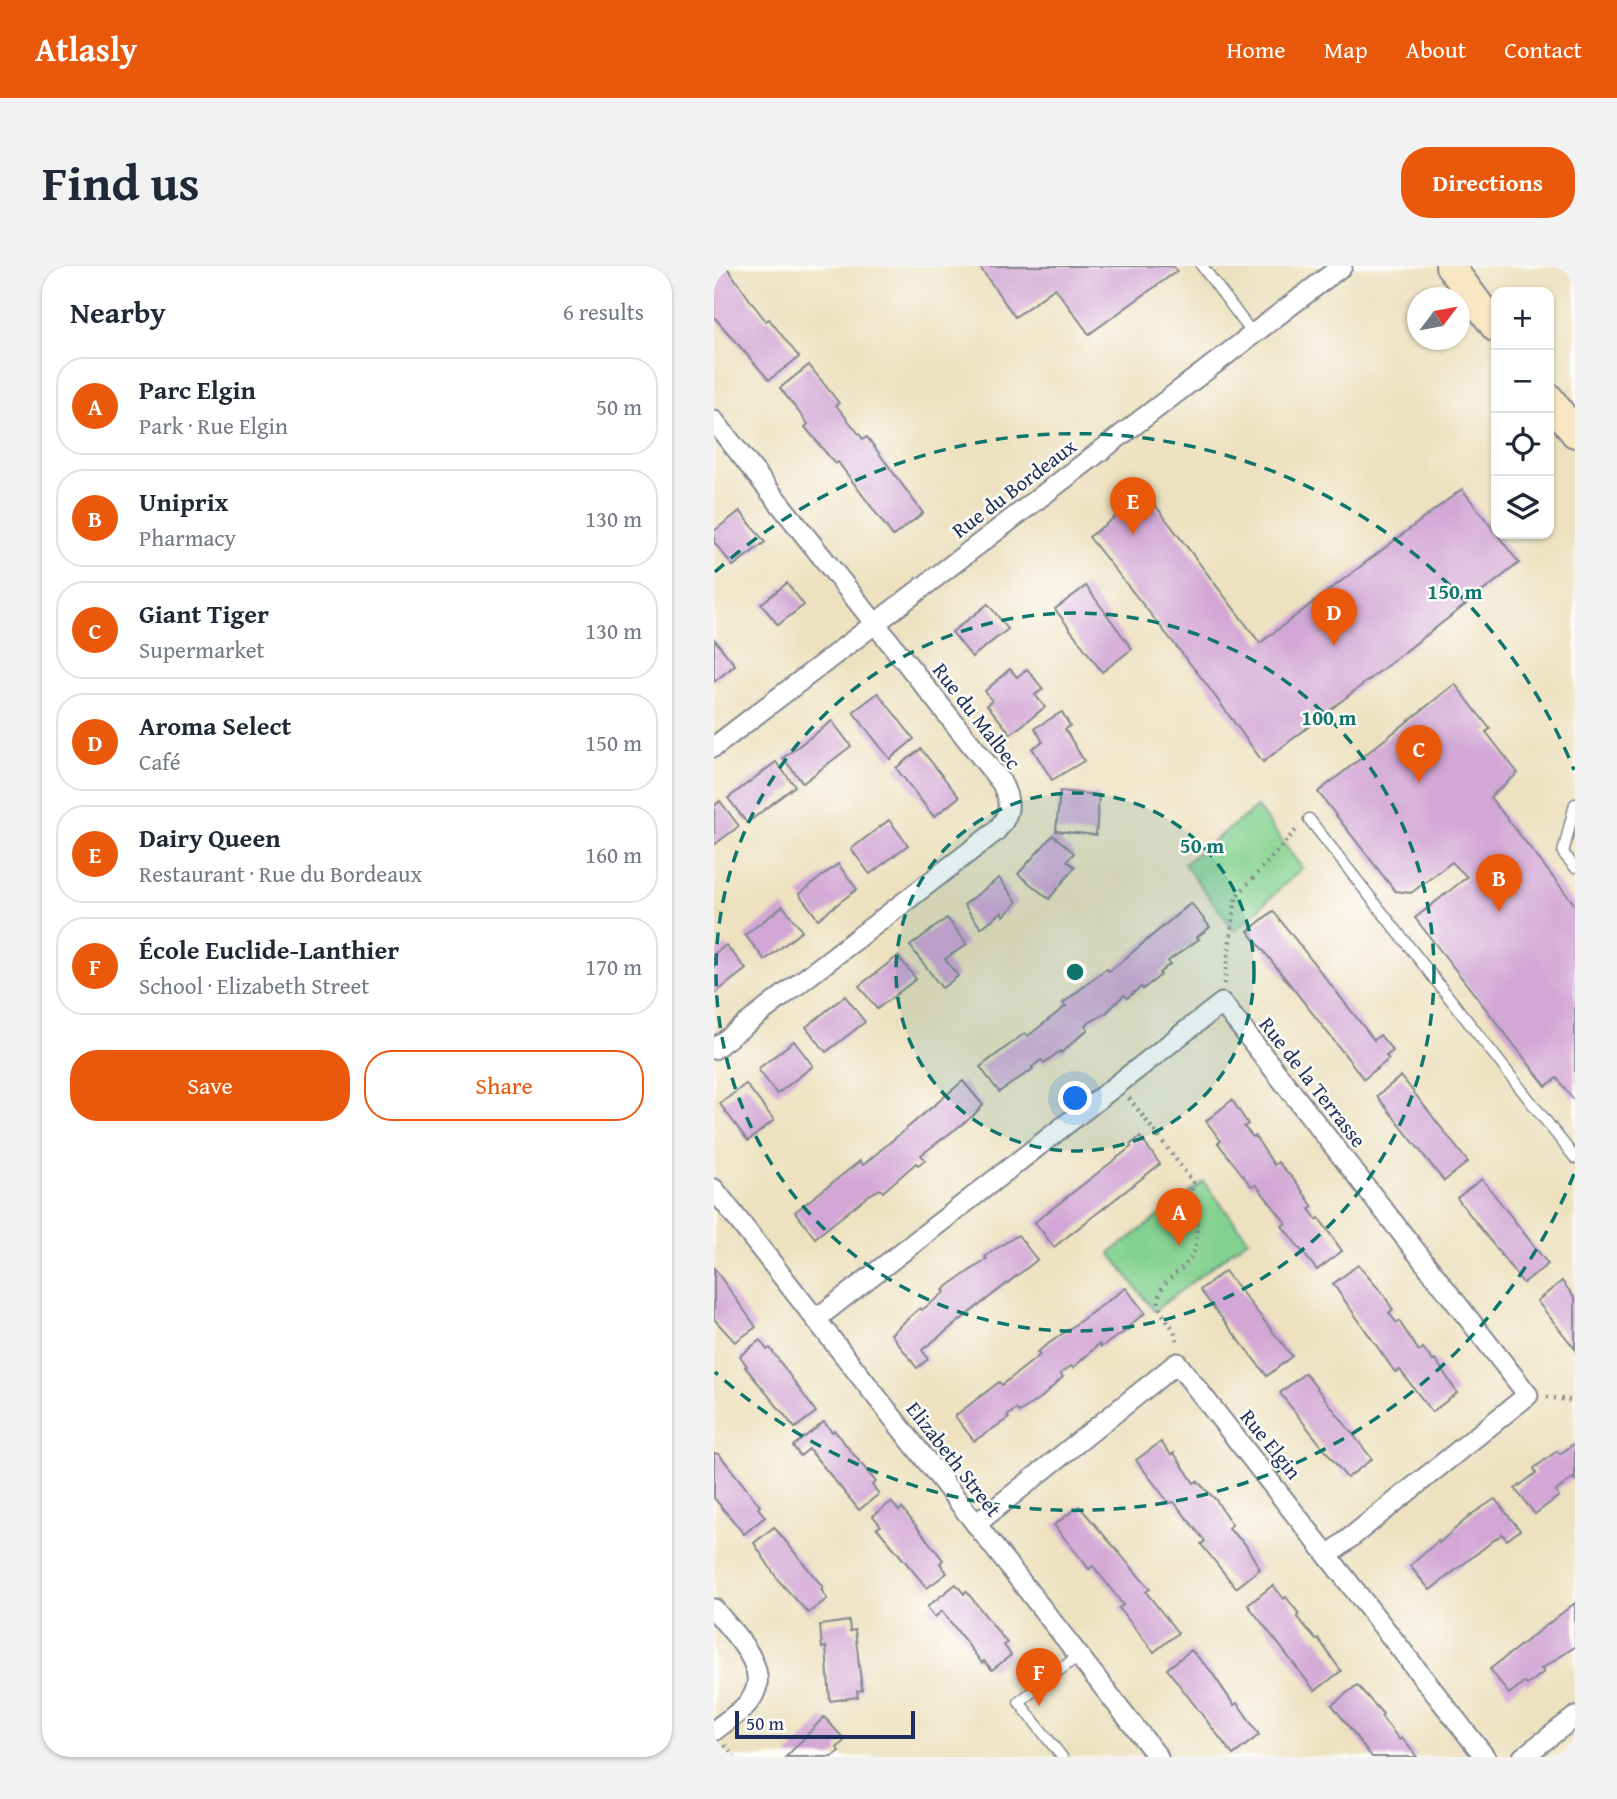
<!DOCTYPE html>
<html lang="en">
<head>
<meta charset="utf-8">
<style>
  body { margin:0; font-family:"Gentium Book Plus",serif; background:#f2f2f3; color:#1f2937 }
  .controls { position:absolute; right:21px; top:21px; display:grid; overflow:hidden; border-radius:14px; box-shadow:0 2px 5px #0004 }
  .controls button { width:63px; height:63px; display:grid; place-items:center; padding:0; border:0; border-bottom:2px solid #e0e1e3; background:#fff; color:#1f2937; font:35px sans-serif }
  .compass { position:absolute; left:693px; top:21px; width:63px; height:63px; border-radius:50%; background:#fff; box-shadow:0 2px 5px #0004; rotate:58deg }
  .scale { position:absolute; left:21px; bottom:18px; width:180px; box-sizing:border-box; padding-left:7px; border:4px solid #1b2f5e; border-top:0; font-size:19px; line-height:24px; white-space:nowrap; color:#1b2f5e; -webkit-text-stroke:5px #fdfcf7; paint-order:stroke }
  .you { position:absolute; left:362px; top:833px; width:24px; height:24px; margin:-18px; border:5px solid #fff; border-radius:50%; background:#1a73e8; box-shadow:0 0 0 10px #1a73e833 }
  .badge { display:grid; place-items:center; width:46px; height:46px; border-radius:50%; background:#ea580c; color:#fff; font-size:23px; font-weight:700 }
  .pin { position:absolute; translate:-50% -58px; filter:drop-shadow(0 2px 4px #0008) }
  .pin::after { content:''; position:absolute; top:37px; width:24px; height:21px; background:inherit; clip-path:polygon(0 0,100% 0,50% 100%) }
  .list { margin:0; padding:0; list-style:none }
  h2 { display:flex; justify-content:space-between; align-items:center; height:91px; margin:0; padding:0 28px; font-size:30px }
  h2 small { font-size:23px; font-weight:400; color:#747a83 }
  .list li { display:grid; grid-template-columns:46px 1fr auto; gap:21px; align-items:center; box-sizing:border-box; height:98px; margin:0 14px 14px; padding:0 14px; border:2px solid #e0e1e3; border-radius:28px }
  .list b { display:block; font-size:26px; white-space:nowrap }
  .list p { margin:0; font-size:23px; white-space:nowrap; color:#747a83 }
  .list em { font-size:23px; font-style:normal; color:#747a83 }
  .actions { display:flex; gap:14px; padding:21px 28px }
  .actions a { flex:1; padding:16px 0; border:2px solid #ea580c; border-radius:28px; text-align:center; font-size:24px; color:#ea580c }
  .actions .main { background:#ea580c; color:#fff }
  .icon { flex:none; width:38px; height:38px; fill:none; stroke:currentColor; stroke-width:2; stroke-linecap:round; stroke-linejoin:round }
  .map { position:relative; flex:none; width:861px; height:1491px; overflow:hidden; border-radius:28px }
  header { display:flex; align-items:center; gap:42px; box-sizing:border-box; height:98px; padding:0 35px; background:#ea580c; color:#fff }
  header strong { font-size:33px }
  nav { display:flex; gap:38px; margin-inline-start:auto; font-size:24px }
  .intro { display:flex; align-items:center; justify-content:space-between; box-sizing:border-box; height:168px; padding:0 42px }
  h1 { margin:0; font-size:49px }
  .button { padding:18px 32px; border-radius:28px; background:#ea580c; color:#fff; font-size:24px; font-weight:700 }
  main { display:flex; gap:42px; padding:0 42px }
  aside { flex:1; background:#fff; border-radius:28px; box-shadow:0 2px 5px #0004 }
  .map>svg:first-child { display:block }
  .green { fill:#83d190; stroke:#4f8077; stroke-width:2 }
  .building { fill:#d2a6d5 }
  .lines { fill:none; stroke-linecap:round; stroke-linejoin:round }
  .service-casing { stroke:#84888f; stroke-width:13 }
  .minor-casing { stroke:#84888f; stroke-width:23 }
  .secondary-casing { stroke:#84888f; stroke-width:32 }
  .path { stroke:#84888f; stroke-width:4.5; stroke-dasharray:2 5; stroke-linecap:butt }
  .service { stroke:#fff; stroke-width:10 }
  .minor { stroke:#fff; stroke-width:19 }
  .secondary { stroke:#f9e7c3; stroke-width:28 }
  .ring { fill:none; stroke:#0f766e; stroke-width:3.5; stroke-dasharray:12 9 }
  .labels { text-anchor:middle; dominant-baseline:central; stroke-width:5; stroke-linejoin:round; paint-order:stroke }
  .street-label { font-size:21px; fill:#1b2f5e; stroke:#fdfcf7 }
  .centre { fill:#0f766e; stroke:#fdfcf7; stroke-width:3.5 }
  .ring-label { font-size:21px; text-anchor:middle; font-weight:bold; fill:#0f766e; stroke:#fdfcf7; stroke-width:5; stroke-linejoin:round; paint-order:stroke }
</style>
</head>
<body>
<header>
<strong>Atlasly</strong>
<nav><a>Home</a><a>Map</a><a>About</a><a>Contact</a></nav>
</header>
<div class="intro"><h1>Find us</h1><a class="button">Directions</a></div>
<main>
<aside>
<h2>Nearby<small>6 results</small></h2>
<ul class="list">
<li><span class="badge">A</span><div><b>Parc Elgin</b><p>Park · Rue Elgin</p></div><em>50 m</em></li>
<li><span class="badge">B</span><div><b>Uniprix</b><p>Pharmacy</p></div><em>130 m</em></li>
<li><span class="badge">C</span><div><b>Giant Tiger</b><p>Supermarket</p></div><em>130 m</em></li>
<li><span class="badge">D</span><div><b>Aroma Select</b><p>Café</p></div><em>150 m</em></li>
<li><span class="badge">E</span><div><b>Dairy Queen</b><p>Restaurant · Rue du Bordeaux</p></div><em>160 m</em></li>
<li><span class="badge">F</span><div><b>École Euclide-Lanthier</b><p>School · Elizabeth Street</p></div><em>170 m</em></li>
</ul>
<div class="actions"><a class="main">Save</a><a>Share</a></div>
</aside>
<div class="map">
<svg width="861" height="1491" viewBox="0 0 861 1491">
  <rect width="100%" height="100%" fill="#fdfcf7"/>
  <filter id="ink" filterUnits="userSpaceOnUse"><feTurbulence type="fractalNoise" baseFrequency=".0143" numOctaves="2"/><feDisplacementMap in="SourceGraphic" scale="14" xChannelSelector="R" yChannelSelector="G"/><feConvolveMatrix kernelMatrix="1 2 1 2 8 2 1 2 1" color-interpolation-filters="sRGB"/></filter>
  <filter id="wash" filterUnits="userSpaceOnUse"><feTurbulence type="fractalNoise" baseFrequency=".00686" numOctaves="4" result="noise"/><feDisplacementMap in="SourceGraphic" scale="28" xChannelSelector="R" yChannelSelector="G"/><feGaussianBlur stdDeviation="1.57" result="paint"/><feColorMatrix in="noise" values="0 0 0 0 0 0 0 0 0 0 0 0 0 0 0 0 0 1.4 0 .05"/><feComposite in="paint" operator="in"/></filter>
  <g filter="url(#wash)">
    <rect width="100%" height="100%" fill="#ede1c0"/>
    <!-- green -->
    <g class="green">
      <polygon points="543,541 588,602 521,665 470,598"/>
      <polygon points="490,916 534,973 440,1045 396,987"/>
    </g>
    <g id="blocks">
      <!-- building -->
      <g class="building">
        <polygon points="0,0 12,0 38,37 52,55 55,53 85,91 55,114 0,51"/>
        <polygon points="265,0 459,0 463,5 375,68 341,22 301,51"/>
        <polygon points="95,99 125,137 122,139 149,173 153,171 209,247 179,270 124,196 121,198 91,161 94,158 66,122"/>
        <polygon points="748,223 805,297 549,496 490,415 375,271 432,227 546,377"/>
        <polygon points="26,245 51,276 19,300 0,276 0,265"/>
        <polygon points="73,317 90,339 64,359 47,338"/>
        <polygon points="372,320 418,383 388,406 341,343"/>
        <polygon points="274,338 294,363 258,391 238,366"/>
        <polygon points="0,373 21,399 0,416"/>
        <polygon points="296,403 303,411 313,403 329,423 321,429 331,441 297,468 273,439 278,435 271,425"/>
        <polygon points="741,418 776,463 772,466 804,507 776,531 861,639 861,836 843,812 832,820 701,652 753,611 738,596 697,627 681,625 604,526"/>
        <polygon points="164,427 200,473 176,493 139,446"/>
        <polygon points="348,446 356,460 351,463 370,495 338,514 318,482 329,476 321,462"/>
        <polygon points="118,455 137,480 89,517 69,492"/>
        <polygon points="207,483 245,531 220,551 182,502"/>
        <polygon points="62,496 81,520 33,557 14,532"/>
        <polygon points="346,525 385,529 382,569 342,565"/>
        <polygon points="6,535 25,560 0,579 0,540"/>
        <polygon points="175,554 194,579 156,608 137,583"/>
        <polygon points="339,569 360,587 353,595 361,601 335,633 304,608"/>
        <polygon points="124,598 143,623 104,653 85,628"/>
        <polygon points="285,612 303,636 290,650 288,646 267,662 250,639"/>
        <polygon points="477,637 496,661 483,671 485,673 454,695 456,698 445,707 447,709 429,723 427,721 413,732 410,729 392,747 371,759 374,763 347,787 346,785 330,797 327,794 318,801 319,803 285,826 266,801 311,767 314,770 352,740 349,737 392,703 396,705"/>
        <polygon points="69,640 88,665 51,694 31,669"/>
        <polygon points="559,645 660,774 666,769 679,785 672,790 675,793 650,813 534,665"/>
        <polygon points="233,652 253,678 231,693 244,710 228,722 196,680"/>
        <polygon points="12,679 32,703 0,728 0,688"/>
        <polygon points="184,690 202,713 163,743 145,720"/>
        <polygon points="131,730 151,756 112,786 92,761"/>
        <polygon points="80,775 99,800 63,828 44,803"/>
        <polygon points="687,810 754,896 730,915 663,830"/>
        <polygon points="249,815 269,839 259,850 207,889 211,894 204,899 202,897 169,926 166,923 155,929 101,972 81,946 146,895 149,899"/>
        <polygon points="32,818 60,854 34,875 6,838"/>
        <polygon points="518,834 534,858 530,861 539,871 541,870 560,899 564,896 583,917 599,941 595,943 603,954 605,952 628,985 603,1004 568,960 572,957 542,919 537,920 504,877 507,875 492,855"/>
        <polygon points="426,871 446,898 340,981 321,956 417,881 416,879"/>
        <polygon points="768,913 834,998 809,1017 743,932"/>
        <polygon points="304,969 323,994 208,1084 214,1093 203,1102 177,1068 206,1042 208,1044 231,1026 229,1024 238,1017 273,993 271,991 280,984"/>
        <polygon points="644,999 670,1029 679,1044 675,1047 683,1057 685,1055 705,1085 709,1082 719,1095 722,1094 743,1127 718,1146 686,1104 681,1106 619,1018"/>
        <polygon points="0,1002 42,1061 21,1076 0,1053"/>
        <polygon points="511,1005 578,1090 553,1110 486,1024"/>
        <polygon points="848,1015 861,1032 861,1083 823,1035"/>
        <polygon points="412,1022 431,1047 416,1059 418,1061 387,1081 385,1078 359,1102 357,1100 346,1108 349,1111 328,1131 305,1146 302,1143 293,1150 295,1152 260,1175 241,1150 285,1116 288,1119 326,1089 323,1086"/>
        <polygon points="46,1074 53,1084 56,1082 102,1146 81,1162 31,1101 33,1100 26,1090"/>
        <polygon points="591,1107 658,1193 633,1212 566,1127"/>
        <polygon points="110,1156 118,1166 120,1164 162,1216 158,1219 165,1228 145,1244 95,1183 86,1190 79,1180"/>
        <polygon points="447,1176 457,1189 460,1187 480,1217 483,1215 502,1234 518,1259 514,1262 531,1278 546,1303 522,1322 487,1278 491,1275 460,1236 455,1237 422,1194"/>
        <polygon points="861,1177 861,1214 859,1212 842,1225 845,1230 821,1248 801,1223 822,1207 820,1202 843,1185 846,1188"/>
        <polygon points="0,1187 5,1188 46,1240 44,1242 51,1251 30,1268 0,1232"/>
        <polygon points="781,1233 806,1264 793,1274 788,1268 716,1324 696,1300 724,1275 725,1277 758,1248"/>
        <polygon points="177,1236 185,1245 188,1242 229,1294 226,1297 233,1307 213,1322 163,1262 167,1260 159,1250"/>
        <polygon points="365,1240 436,1323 432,1326 464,1367 440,1386 405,1342 409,1339 394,1319 379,1300 375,1303 340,1259"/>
        <polygon points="60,1261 109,1321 107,1323 113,1333 94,1347 64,1314 40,1277"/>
        <polygon points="242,1318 250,1328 252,1325 293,1377 290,1379 297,1389 278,1404 270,1395 268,1397 228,1345 221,1351 213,1341"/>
        <polygon points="559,1319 570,1333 572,1331 585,1348 583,1350 602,1374 604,1372 627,1405 601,1425 534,1339"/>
        <polygon points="861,1337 861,1381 827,1403 830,1406 813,1419 810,1416 795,1428 776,1403"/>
        <polygon points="135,1355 136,1365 141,1364 148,1424 143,1425 144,1431 116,1435 112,1381 108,1382 106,1359"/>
        <polygon points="477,1384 496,1404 520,1439 523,1437 529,1445 545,1469 519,1489 453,1403"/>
        <polygon points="643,1419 669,1448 667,1450 686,1474 688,1472 703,1491 658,1491 618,1439"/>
        <polygon points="110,1451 131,1474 123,1482 125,1485 118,1491 72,1491"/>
      </g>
    </g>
  </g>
  <g filter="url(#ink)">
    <use href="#blocks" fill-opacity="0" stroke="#84888f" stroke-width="2"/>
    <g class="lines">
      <!-- service casing -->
      <g class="service-casing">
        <g id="service">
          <polyline points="488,0 539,68"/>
          <polyline points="861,538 849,587 861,601"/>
          <polyline points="595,553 861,892"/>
          <polyline points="348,1491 305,1436 365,1389"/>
        </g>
      </g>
      <!-- minor casing -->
      <g class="minor-casing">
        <g id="minor">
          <path d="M0,155l287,361c11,21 10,33 -6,50l-281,217"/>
          <polyline points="0,481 628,0"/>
          <polyline points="0,923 444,1491"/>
          <polyline points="102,1053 508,737 814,1129 616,1288"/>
          <polyline points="262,1258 463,1097 771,1491"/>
          <path d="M0,1343c16,21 55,56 40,85 -7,15 -27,26 -40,37"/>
          <polyline points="809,1491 861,1451"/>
        </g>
      </g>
      <!-- secondary casing -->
      <g class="secondary-casing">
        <g id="secondary">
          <polyline points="736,0 782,62"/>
          <polyline points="835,132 861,167"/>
        </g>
      </g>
      <!-- path -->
      <g class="path">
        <polyline points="510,718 522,631 583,563"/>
        <path d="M415,832l64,84c-5,22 10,43 1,69 -6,20 -38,27 -35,53 2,14 17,22 18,38"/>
        <polyline points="833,1131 861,1135"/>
        <polyline points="11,1479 20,1491"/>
      </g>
      <!-- service -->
      <use href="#service" class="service"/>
      <!-- minor -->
      <use href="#minor" class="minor"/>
      <!-- secondary -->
      <use href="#secondary" class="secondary"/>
    </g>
  </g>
  <!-- distance rings -->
  <circle cx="361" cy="706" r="179" fill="#0f766e" fill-opacity=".12"/>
  <g class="ring">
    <circle cx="361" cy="706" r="179"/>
    <circle cx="361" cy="706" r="359"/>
    <path d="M860 908A538 538 0 0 1 1 1106M1 306A538 538 0 0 1 860 504"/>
  </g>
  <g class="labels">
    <!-- street labels -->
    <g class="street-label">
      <text transform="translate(300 222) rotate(-37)">Rue du Bordeaux</text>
      <text transform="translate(263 450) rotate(52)">Rue du Malbec</text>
      <text transform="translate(599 816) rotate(52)">Rue de la Terrasse</text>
      <text transform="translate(557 1178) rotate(51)">Rue Elgin</text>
      <text transform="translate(240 1193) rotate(52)">Elizabeth Street</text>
    </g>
  </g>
  <circle cx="361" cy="706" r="10" class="centre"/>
  <g class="ring-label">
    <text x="741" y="333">150 m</text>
    <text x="615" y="459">100 m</text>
    <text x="488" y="587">50 m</text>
  </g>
</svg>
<div class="controls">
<button>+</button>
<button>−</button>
<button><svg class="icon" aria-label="locate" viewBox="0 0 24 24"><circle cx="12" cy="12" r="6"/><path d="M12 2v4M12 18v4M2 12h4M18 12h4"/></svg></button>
<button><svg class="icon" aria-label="layers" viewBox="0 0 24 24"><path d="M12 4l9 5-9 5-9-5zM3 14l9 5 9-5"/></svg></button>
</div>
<svg class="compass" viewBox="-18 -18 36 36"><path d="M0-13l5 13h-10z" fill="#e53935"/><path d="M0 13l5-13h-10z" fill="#747a83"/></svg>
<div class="scale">50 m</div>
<div class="you"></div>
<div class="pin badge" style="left:465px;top:980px">A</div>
<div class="pin badge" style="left:785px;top:646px">B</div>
<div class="pin badge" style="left:705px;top:517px">C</div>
<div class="pin badge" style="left:620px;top:380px">D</div>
<div class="pin badge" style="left:419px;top:269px">E</div>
<div class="pin badge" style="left:325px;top:1440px">F</div>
</div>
</main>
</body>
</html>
